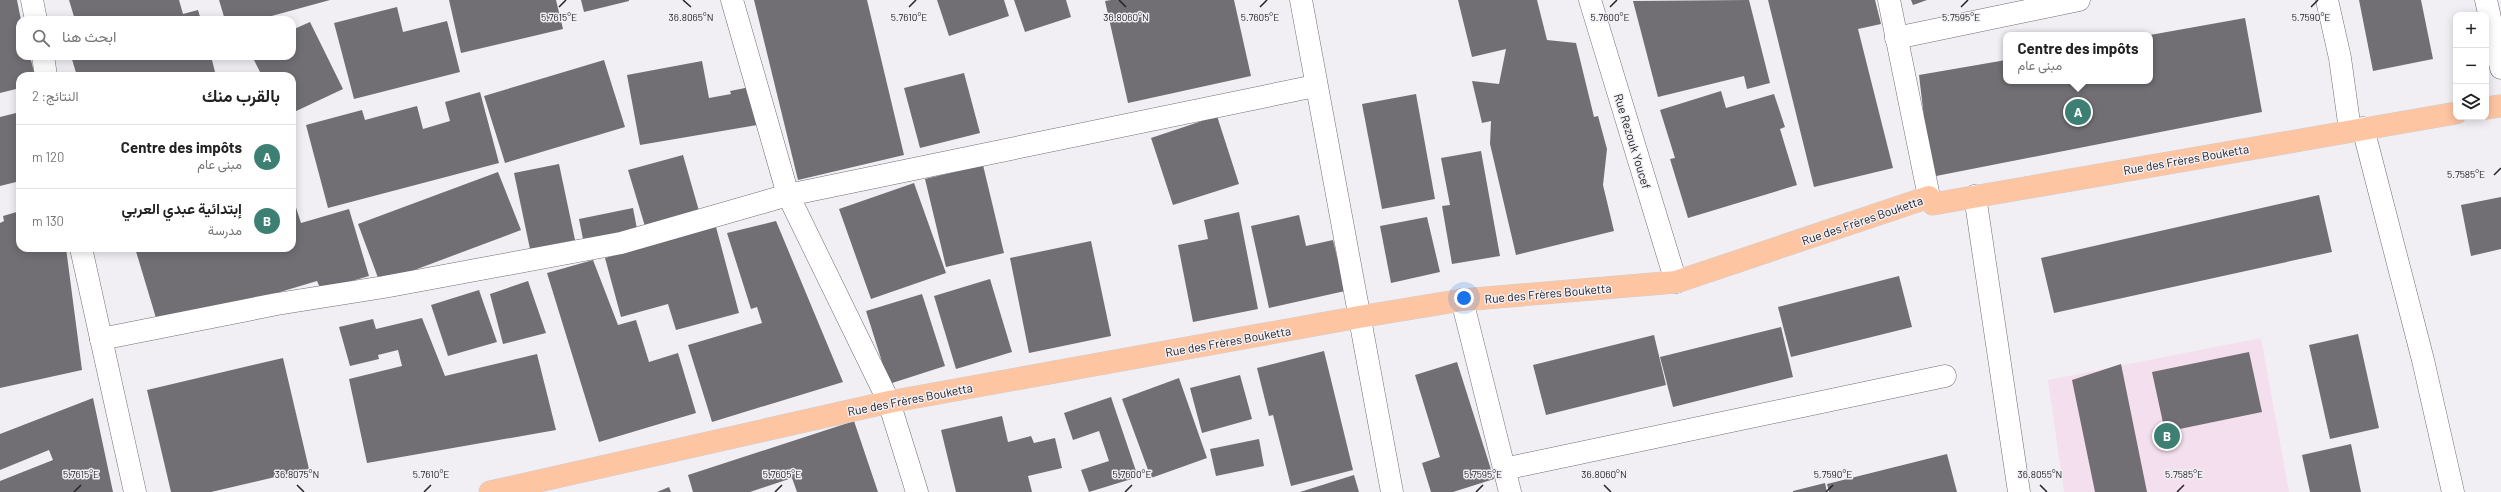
<!DOCTYPE html>
<html lang="ar">
<head>
<meta charset="utf-8">
<style>
  body { margin:0; font-family:Barlow,Vazirmatn,sans-serif; background:#f2f2f2; color:#222; direction:rtl }
  .controls { position:absolute; right:12px; top:12px; display:grid; overflow:hidden; border-radius:8px; box-shadow:0 2px 10px #0003 }
  .controls button { width:36px; height:36px; display:grid; place-items:center; padding:0; border:0; border-bottom:1px solid #e0e0e0; background:#fff; color:#222; font:20px sans-serif }
  .you { position:absolute; left:1464px; top:298px; width:14px; height:14px; margin:-10px; border:3px solid #fff; border-radius:50%; background:#1a73e8; box-shadow:0 0 0 6px #1a73e833 }
  .badge { display:grid; place-items:center; width:26px; height:26px; border-radius:50%; background:#3d8073; color:#fff; font-size:13px; font-weight:700 }
  .pin { position:absolute; translate:-50% -50%; border:2px solid #fff; box-shadow:0 1px 4px #0006 }
  .popup { position:absolute; left:2003px; top:32px; width:150px; height:52px; box-sizing:border-box; display:grid; place-content:center; border-radius:8px; background:#fff; filter:drop-shadow(0 1px 3px #0005); font-size:13px; white-space:nowrap; color:#767676 }
  .popup b { font-size:15px; color:#222 }
  .popup::after { content:''; position:absolute; left:50%; top:100%; margin-left:-8px; border:8px solid transparent; border-top-color:#fff }
  .list { margin:0; padding:0; list-style:none }
  h2 { display:flex; justify-content:space-between; align-items:center; height:52px; margin:0; padding:0 16px; font-size:17px }
  h2 small { font-size:13px; font-weight:400; color:#767676 }
  .list li { display:grid; grid-template-columns:26px 1fr auto; gap:12px; align-items:center; box-sizing:border-box; height:64px; padding:0 16px; border-top:1px solid #e0e0e0 }
  .list b { display:block; font-size:15px; white-space:nowrap }
  .list p { margin:0; font-size:13px; white-space:nowrap; color:#767676 }
  .list em { font-size:13px; font-style:normal; color:#767676 }
  .icon { flex:none; width:22px; height:22px; fill:none; stroke:currentColor; stroke-width:2; stroke-linecap:round; stroke-linejoin:round }
  .map { position:relative; flex:none; width:2501px; height:492px; overflow:hidden; direction:ltr }
  .search { position:absolute; background:#fff; box-shadow:0 2px 10px #0003; left:16px; top:16px; width:280px; height:44px; display:flex; align-items:center; gap:10px; box-sizing:border-box; padding:0 14px; border-radius:12px; color:#767676; font-size:15px }
  .panel { position:absolute; background:#fff; box-shadow:0 2px 10px #0003; left:16px; top:72px; width:280px; height:180px; border-radius:12px; direction:rtl }
  .map>svg:first-child { display:block }
  .education { fill:#f4dfee }
  .building { fill:#716f74 }
  .lines { fill:none; stroke-linecap:round; stroke-linejoin:round }
  .minor-casing { stroke:#706d72; stroke-width:23 }
  .major-casing { stroke:#cfcecf; stroke-width:23 }
  .minor { stroke:#fff; stroke-width:22 }
  .major { stroke:#fec5a3; stroke-width:22 }
  .ticks { fill:none; stroke:#232224; stroke-width:1.5 }
  .labels { text-anchor:middle; dominant-baseline:central; stroke-width:3; stroke-linejoin:round; paint-order:stroke }
  .street-label { font-size:12px; fill:#232224; stroke:#f1eff4 }
  .ticks-label { font-size:10px; text-anchor:middle; fill:#232224; stroke:#f1eff4; stroke-width:3; stroke-linejoin:round; paint-order:stroke }
</style>
</head>
<body>
<div class="map">
<svg width="2501" height="492" viewBox="0 0 2501 492">
  <rect width="100%" height="100%" fill="#f1eff4"/>
  <!-- education -->
  <polygon class="education" points="2261,338 2289,492 2064,492 2048,380"/>
  <!-- building -->
  <g class="building">
    <polygon points="0,0 17,0 21,20 20,56 30,56 35,76 20,76 20,88 0,93"/>
    <polygon points="69,0 179,0 183,14 198,10 201,20 75,20"/>
    <polygon points="219,0 330,0 257,20 225,20"/>
    <polygon points="449,0 556,0 563,29 461,53"/>
    <polygon points="581,0 629,0 629,1 584,12"/>
    <polygon points="754,0 867,0 904,155 798,180"/>
    <polygon points="937,0 1004,0 1009,16 949,36"/>
    <polygon points="1014,0 1066,0 1071,17 1025,32"/>
    <polygon points="1111,0 1234,0 1251,76 1128,103 1105,1"/>
    <polygon points="1458,0 1537,0 1547,40 1576,43 1594,117 1598,116 1607,149 1603,185 1614,231 1516,255 1490,144 1491,121 1482,123 1472,81 1499,84 1506,49 1472,57"/>
    <polygon points="1749,0 1770,83 1747,89 1744,76 1658,97 1633,1"/>
    <polygon points="1768,0 1875,0 1881,24 1858,29 1893,168 1814,187"/>
    <polygon points="1911,0 1927,0 1913,5"/>
    <polygon points="2359,0 2421,0 2433,59 2373,71"/>
    <polygon points="397,7 403,32 447,21 460,72 354,99 334,23"/>
    <polygon points="2245,18 2262,112 1931,177 1919,75 2006,60 2006,81 2150,81 2150,35"/>
    <polygon points="310,22 343,89 292,113 292,76 262,76 252,56 292,56 292,30"/>
    <polygon points="71,56 211,56 216,76 77,76"/>
    <polygon points="604,60 625,127 505,163 484,96"/>
    <polygon points="702,61 709,98 731,94 730,91 755,86 763,124 640,145 627,75"/>
    <polygon points="964,73 980,133 920,148 904,88"/>
    <polygon points="1721,91 1726,108 1774,94 1785,127 1780,129 1797,185 1688,218 1670,159 1675,158 1660,110"/>
    <polygon points="480,92 499,163 328,208 306,125 362,110 365,120 417,106 423,129 450,121 445,102"/>
    <polygon points="1416,94 1435,199 1382,209 1362,104"/>
    <polygon points="20,112 20,181 0,186 0,117"/>
    <polygon points="1217,116 1239,184 1173,205 1151,138"/>
    <polygon points="1481,151 1500,256 1452,264 1442,206 1450,205 1441,158"/>
    <polygon points="683,155 701,218 647,233 628,170"/>
    <polygon points="559,164 575,240 530,249 514,173"/>
    <polygon points="983,165 1004,253 946,267 925,179"/>
    <polygon points="498,172 521,230 380,283 358,224"/>
    <polygon points="914,183 946,273 871,299 839,209"/>
    <polygon points="292,195 301,223 349,209 369,276 321,290 317,281 159,328 135,248 292,248"/>
    <polygon points="2319,195 2332,252 2054,313 2041,258"/>
    <polygon points="2501,197 2501,249 2471,256 2461,205"/>
    <polygon points="633,208 638,234 584,244 579,219"/>
    <polygon points="20,211 20,248 66,248 82,370 0,388 0,223 4,221 3,216"/>
    <polygon points="1239,212 1258,309 1193,322 1178,245 1208,239 1204,220"/>
    <polygon points="1299,215 1306,246 1333,240 1345,291 1269,308 1251,226"/>
    <polygon points="1427,217 1440,272 1391,283 1380,226"/>
    <polygon points="776,221 843,382 712,422 688,345 762,323 757,307 751,309 727,233"/>
    <polygon points="716,227 739,313 676,330 668,304 621,317 605,258"/>
    <polygon points="1091,241 1111,336 1029,353 1010,258"/>
    <polygon points="593,260 618,325 636,320 649,362 678,353 696,413 599,442 547,273"/>
    <polygon points="1899,276 1912,327 1791,357 1778,307"/>
    <polygon points="990,279 1012,352 956,369 934,296"/>
    <polygon points="528,281 546,333 503,344 490,294"/>
    <polygon points="479,290 497,342 448,356 431,305"/>
    <polygon points="922,294 945,366 889,384 866,311"/>
    <polygon points="422,318 445,376 537,354 556,430 367,463 349,379 402,366 398,350 378,355 379,359 350,366 339,327 373,319 376,329"/>
    <polygon points="1781,327 1793,377 1673,407 1660,357"/>
    <polygon points="2358,334 2379,428 2330,439 2309,345"/>
    <polygon points="1654,335 1666,385 1546,415 1533,365"/>
    <polygon points="1324,351 1353,470 1291,486 1273,415 1269,416 1257,368"/>
    <polygon points="2249,352 2262,412 2165,432 2152,372"/>
    <polygon points="283,358 309,469 211,492 171,492 147,390"/>
    <polygon points="1457,362 1494,479 1453,492 1431,492 1422,463 1440,457 1415,375"/>
    <polygon points="2121,364 2147,492 2095,492 2072,380"/>
    <polygon points="1240,375 1252,419 1202,433 1190,388"/>
    <polygon points="1179,378 1207,458 1151,478 1122,399"/>
    <polygon points="1111,397 1138,477 1089,492 1081,470 1109,461 1099,431 1073,440 1064,413"/>
    <polygon points="93,398 113,492 0,492 0,481 53,460 49,450 0,470 0,434"/>
    <polygon points="1002,416 1008,442 1031,436 1034,443 1055,438 1062,468 1028,476 1032,492 956,492 941,430"/>
    <polygon points="854,421 878,492 797,492 792,478 750,492 693,492 688,475"/>
    <polygon points="1259,439 1264,466 1216,476 1210,449"/>
    <polygon points="2351,444 2361,492 2310,492 2302,455"/>
    <polygon points="1947,454 1957,492 1829,492 1827,484"/>
    <polygon points="1354,475 1359,492 1300,492"/>
    <polygon points="1825,483 1827,492 1793,492 1793,491"/>
    <polygon points="669,487 671,492 657,492"/>
  </g>
  <g class="lines">
    <!-- minor casing -->
    <g class="minor-casing">
      <g id="minor">
        <polyline points="32,0 36,20"/>
        <polyline points="732,0 788,195 889,402 917,492"/>
        <polyline points="1301,0 1392,492"/>
        <polyline points="1590,0 1676,282"/>
        <polyline points="1889,0 1929,197"/>
        <polyline points="2327,0 2340,58 2350,130"/>
        <polyline points="2486,0 2501,68"/>
        <polyline points="1896,38 2079,0"/>
        <polyline points="43,56 46,76"/>
        <polyline points="2363,128 2423,360 2453,492"/>
        <polyline points="1975,196 2019,492"/>
        <polyline points="81,248 135,492"/>
        <polyline points="1462,300 1510,492"/>
        <polyline points="101,339 277,304 384,287 621,243 788,195 1315,86"/>
        <polyline points="1504,469 1945,376"/>
      </g>
    </g>
    <!-- major casing -->
    <g class="major-casing">
      <g id="major">
        <polyline points="2486,108 2501,106"/>
        <polyline points="490,492 889,402 1359,317 1462,300 1676,282 1929,197 1933,204 2456,113"/>
      </g>
    </g>
    <!-- minor -->
    <use href="#minor" class="minor"/>
    <!-- major -->
    <use href="#major" class="major"/>
  </g>
  <!-- ticks -->
  <path class="ticks" d="M683,0l8,7M1119,0l7,7M559,7l7,-7M909,7l7,-7M1260,7l7,-7M1610,7l7,-7M1961,7l7,-7M2311,7l7,-7M2494,175l7,-7M297,485l7,7M1604,485l7,7M2040,485l7,7M74,492l7,-7M424,492l7,-7M775,492l7,-7M1125,492l7,-7M1476,492l7,-7M1826,492l7,-7M2177,492l7,-7"/>
  <g class="labels">
    <!-- street labels -->
    <g class="street-label">
      <text transform="translate(1633 141) rotate(73)">Rue Rezouk Youcef</text>
      <text transform="translate(2186 159) rotate(-10)">Rue des Frères Bouketta</text>
      <text transform="translate(1862 220) rotate(-19)">Rue des Frères Bouketta</text>
      <text transform="translate(1548 293) rotate(-5)">Rue des Frères Bouketta</text>
      <text transform="translate(1228 341) rotate(-10)">Rue des Frères Bouketta</text>
      <text transform="translate(910 399) rotate(-11)">Rue des Frères Bouketta</text>
    </g>
  </g>
  <g class="ticks-label">
    <text x="559" y="21">5.7615°E</text>
    <text x="691" y="21">36.8065°N</text>
    <text x="909" y="21">5.7610°E</text>
    <text x="1126" y="21">36.8060°N</text>
    <text x="1260" y="21">5.7605°E</text>
    <text x="1610" y="21">5.7600°E</text>
    <text x="1961" y="21">5.7595°E</text>
    <text x="2311" y="21">5.7590°E</text>
    <text x="2466" y="178">5.7585°E</text>
    <text x="81" y="478">5.7615°E</text>
    <text x="297" y="478">36.8075°N</text>
    <text x="431" y="478">5.7610°E</text>
    <text x="782" y="478">5.7605°E</text>
    <text x="1132" y="478">5.7600°E</text>
    <text x="1483" y="478">5.7595°E</text>
    <text x="1604" y="478">36.8060°N</text>
    <text x="1833" y="478">5.7590°E</text>
    <text x="2040" y="478">36.8055°N</text>
    <text x="2184" y="478">5.7585°E</text>
  </g>
</svg>
<div class="controls">
<button>+</button>
<button>−</button>
<button><svg class="icon" aria-label="layers" viewBox="0 0 24 24"><path d="M12 4l9 5-9 5-9-5zM3 14l9 5 9-5"/></svg></button>
</div>
<div class="you"></div>
<div class="pin badge" style="left:2078px;top:112px">A</div>
<div class="popup"><b>Centre des impôts</b>مبنى عام</div>
<div class="pin badge" style="left:2167px;top:436px">B</div>
<div class="search"><svg class="icon" aria-label="search" viewBox="0 0 24 24"><circle cx="10" cy="10" r="6"/><path d="M15 15l6 6"/></svg>ابحث هنا</div>
<section class="panel">
<h2>بالقرب منك<small>النتائج: 2</small></h2>
<ul class="list">
<li><span class="badge">A</span><div><b>Centre des impôts</b><p>مبنى عام</p></div><em>120 m</em></li>
<li><span class="badge">B</span><div><b>إبتدائية عبدي العربي</b><p>مدرسة</p></div><em>130 m</em></li>
</ul>
</section>
</div>
</body>
</html>
